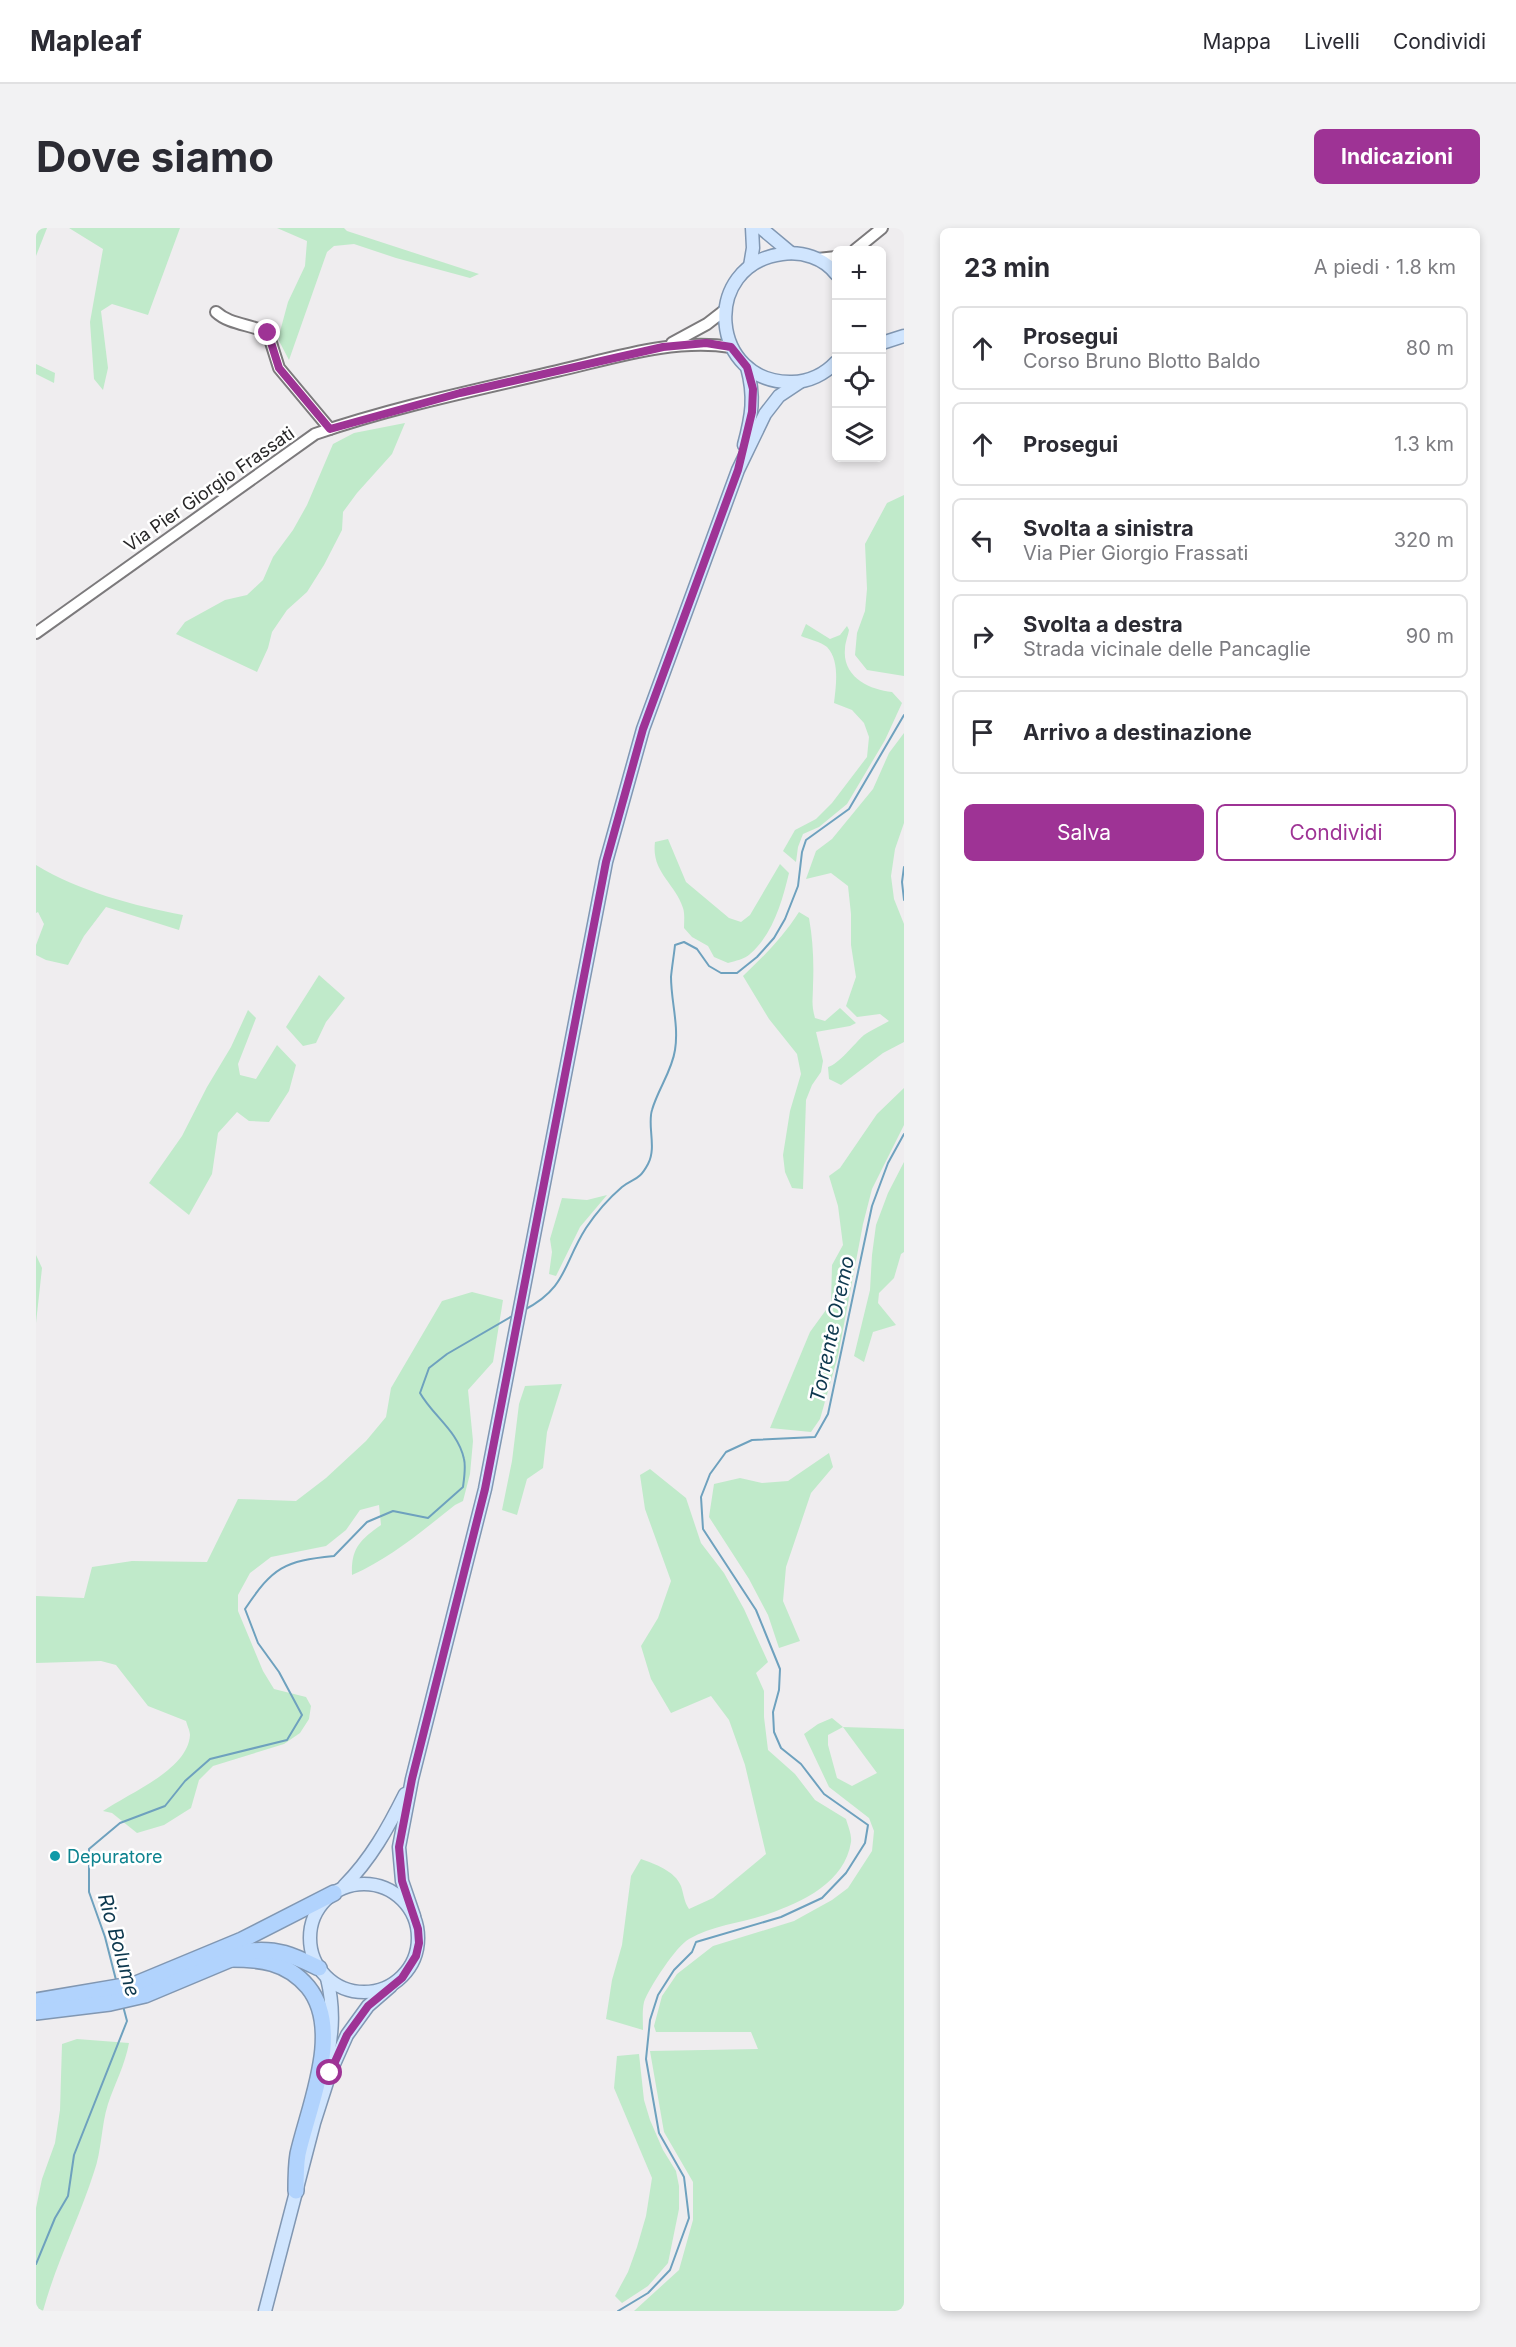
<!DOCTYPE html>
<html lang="it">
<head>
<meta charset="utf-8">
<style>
  body { margin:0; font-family:Inter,sans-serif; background:#f2f2f3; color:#2b2b33 }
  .controls { position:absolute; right:18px; top:18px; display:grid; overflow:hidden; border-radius:9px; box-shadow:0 3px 9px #0003 }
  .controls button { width:54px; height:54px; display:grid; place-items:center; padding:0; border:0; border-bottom:2px solid #e1e1e2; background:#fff; color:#2b2b33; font:30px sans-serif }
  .stop { position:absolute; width:18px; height:18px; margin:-14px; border:4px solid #9e3395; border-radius:50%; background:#fff }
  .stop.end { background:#9e3395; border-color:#fff; box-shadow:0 2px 6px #0008 }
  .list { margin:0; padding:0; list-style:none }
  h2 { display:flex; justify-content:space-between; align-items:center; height:78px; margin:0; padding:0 24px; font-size:26px }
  h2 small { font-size:20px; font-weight:400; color:#7c7c81 }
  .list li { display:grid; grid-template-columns:39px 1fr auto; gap:18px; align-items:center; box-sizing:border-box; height:84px; margin:0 12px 12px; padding:0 12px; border:2px solid #e1e1e2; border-radius:9px }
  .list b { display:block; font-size:22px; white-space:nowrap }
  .list p { margin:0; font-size:20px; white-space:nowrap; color:#7c7c81 }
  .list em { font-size:20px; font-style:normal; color:#7c7c81 }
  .actions { display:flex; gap:12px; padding:18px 24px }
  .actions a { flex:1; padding:14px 0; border:2px solid #9e3395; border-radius:9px; text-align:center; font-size:21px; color:#9e3395 }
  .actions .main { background:#9e3395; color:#fff }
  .icon { flex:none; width:33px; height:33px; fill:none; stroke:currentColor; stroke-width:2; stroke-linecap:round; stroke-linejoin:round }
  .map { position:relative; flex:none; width:868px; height:2083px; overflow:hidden; border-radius:9px }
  header { display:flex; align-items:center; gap:36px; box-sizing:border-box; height:84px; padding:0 30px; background:#fff; border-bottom:2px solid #e1e1e2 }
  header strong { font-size:28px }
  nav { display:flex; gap:33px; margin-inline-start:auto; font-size:21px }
  .intro { display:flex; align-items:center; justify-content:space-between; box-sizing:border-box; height:144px; padding:0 36px }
  h1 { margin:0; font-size:42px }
  .button { padding:15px 27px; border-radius:9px; background:#9e3395; color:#fff; font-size:21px; font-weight:700 }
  main { display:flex; gap:36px; padding:0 36px }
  aside { flex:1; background:#fff; border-radius:9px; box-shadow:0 3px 9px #0003 }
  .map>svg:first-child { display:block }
  .green { fill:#c0eaca; fill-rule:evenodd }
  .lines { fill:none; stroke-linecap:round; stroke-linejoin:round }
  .stream { stroke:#6ea1be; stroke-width:2 }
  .minor-casing { stroke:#7c7a7c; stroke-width:14 }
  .major-casing { stroke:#8197b2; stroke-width:15 }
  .highway-casing { stroke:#8197b2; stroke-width:18 }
  .minor { stroke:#fff; stroke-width:10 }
  .major { stroke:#d0e5fe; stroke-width:12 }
  .highway { stroke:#b1d3fd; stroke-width:15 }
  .route { stroke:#9e3395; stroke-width:8 }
  .culture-dot { fill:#0f9aa8; stroke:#fff; stroke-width:2 }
  .labels { text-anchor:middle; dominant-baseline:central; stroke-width:5; stroke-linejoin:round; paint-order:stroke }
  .street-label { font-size:18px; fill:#282728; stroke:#fff }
  .culture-label { font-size:18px; fill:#0d838f; stroke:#fff; text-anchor:start }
  .water-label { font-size:20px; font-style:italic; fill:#0d384e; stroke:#fff }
</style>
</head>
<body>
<header>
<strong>Mapleaf</strong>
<nav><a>Mappa</a><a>Livelli</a><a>Condividi</a></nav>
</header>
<div class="intro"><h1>Dove siamo</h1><a class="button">Indicazioni</a></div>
<main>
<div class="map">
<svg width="868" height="2083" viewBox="0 0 868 2083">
  <rect width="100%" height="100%" fill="#efedef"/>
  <!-- green -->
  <g class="green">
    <polygon points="0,0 11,0 0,28"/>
    <polygon points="33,0 144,0 112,87 76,76 65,83 72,140 67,162 58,151 54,94 67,21"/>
    <polygon points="241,0 308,0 311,3 443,46 434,50 360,30 318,16 298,18 291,24 253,132 242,111 252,74 269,38 271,13"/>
    <polygon points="0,136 19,145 18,155 0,146"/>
    <polygon points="369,195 356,226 321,265 307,284 306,302 288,337 271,364 251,382 236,404 232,420 221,444 140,406 149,394 189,372 211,367 227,352 237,329 257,302 271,277 297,216 318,205"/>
    <polygon points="868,267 868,448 831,442 819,427 821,405 829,383 831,361 829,316 851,275"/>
    <path d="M770,396l24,15 10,-4 7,-9 2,4c-1,6 -4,13 -4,19 -3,28 25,41 47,43l10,11 -17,37 -38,64 -28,23 -16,7 -5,13 -2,15 -13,-11 12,-21 21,-11 16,-16 35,-46 2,-20 -5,-14 -12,-13 -18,-7c2,-18 6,-42 -7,-56 -6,-5 -19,-8 -26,-11z"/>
    <path d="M868,505v90l-9,26 -4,27 3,23 10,25v118l-21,11 -42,32 -12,-6 -1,-12c11,-3 26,-23 36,-32 7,-5 17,-9 25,-14l-9,-7 -23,3 -11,-11 10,-29 -5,-32v-31l-3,-28 -17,-13 -25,6 10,-28 16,-12 41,-50 16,-36z"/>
    <path d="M632,611l18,43 43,36 12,4 9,-7 30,-51 9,9c-7,29 -16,61 -39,81 -5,5 -15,7 -22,9l-14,-6 -6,-11 -16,-9 -8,-9c0,-6 1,-14 -1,-20 -8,-25 -32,-36 -28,-66z"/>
    <path d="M0,637c42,26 99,41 147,50l-4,15 -73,-23 -22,29 -16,29 -22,-5 -10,-5v-10l8,-21 -6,-12 -2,1z"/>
    <path d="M763,684l10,6c4,22 5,45 4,67 0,14 -2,19 2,33l10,3 15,-13 16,15 -6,3 -34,6 7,29 -2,11 -9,13 -6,15 -3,89 -11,-1 -7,-16 -2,-17 7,-44 11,-37 -4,-20 -28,-35 -26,-43c21,-20 40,-39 56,-64z"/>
    <polygon points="283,747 309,770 290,794 280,815 267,818 250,799"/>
    <polygon points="212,782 220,790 202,836 204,847 220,851 241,817 260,837 253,863 233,894 213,893 201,884 182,905 176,946 153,987 113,955 146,908 171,859 195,819"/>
    <polygon points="868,860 868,897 836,961 827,996 802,1128 784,1191 775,1204 734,1200 774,1104 795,1075 796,1037 807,1017 802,978 793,948 804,940 841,886"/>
    <polygon points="868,934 868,1024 865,1026 858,1050 843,1065 842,1075 860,1097 837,1104 828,1134 818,1128 834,1062 836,1027 840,997 852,965"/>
    <polygon points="571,967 544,999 520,1048 513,1046 516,1024 514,1011 526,970 551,972"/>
    <polygon points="0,1027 6,1040 0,1095"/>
    <path d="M436,1064l31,8 -10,62 -25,28 5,51 -3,33 -7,27 -8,4c-33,26 -64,53 -103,70 -1,-27 8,-35 29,-50l-2,-20 -19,5 -14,20 -20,16 -55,11 -21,16 -12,22v16l25,60 11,18 32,8 5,9 -2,13 -9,14 -16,11 -71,22 -14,14 -8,28 -27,17 -27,8 -25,-20 -9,-2c26,-18 85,-41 87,-76 0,-4 -3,-10 -4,-14l-38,-15 -32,-41 -15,-4 -65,2v-67l48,2 8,-31 40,-6 75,1 31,-63 58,2 30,-23 40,-37 20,-24 5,-29 51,-87z"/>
    <polygon points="526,1156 511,1204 507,1240 491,1251 481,1287 466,1282 476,1233 483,1176 489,1158"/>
    <polygon points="793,1225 797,1239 775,1265 750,1339 747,1373 764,1413 743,1420 732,1387 713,1351 673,1289 678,1256 704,1250 726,1255 752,1253"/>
    <path d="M614,1241l36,29 15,45 23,30 20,36 24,53 -12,11 8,18v26l4,33 27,24 20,26 31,19c2,7 6,16 5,23 -6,40 -48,60 -83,72 -25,9 -55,11 -79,25 -13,7 -40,49 -45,63 -2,9 -1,19 -1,28l-37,-11 6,-39 10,-35 9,-69 10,-17c14,5 34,12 40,27 3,9 3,16 8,23l24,-11 53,-44 -21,-89 -16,-45 -18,-24 -40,17 -20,-34 -10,-33 17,-28 13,-37 -26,-72 -5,-34z"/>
    <path d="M796,1490l11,9 61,2v582h-270l45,-41 14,-50v-38l-29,-50 -14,-81 108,-2 -7,-17h-95l-2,-6 8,-30 15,-22 36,-28 81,-25 38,-21 16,-12 24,-37 2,-20 -5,-13 -40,-31 -25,-53 14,-10zM807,1499l34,46 -25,13 -15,-8 -9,-33v-10z"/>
    <path d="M41,1811l52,4c-4,22 -14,40 -21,61 -7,22 -6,46 -14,68 -15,47 -38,91 -51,139h-7v-103l6,-29 13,-36 5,-33 2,-66z"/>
    <polygon points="603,1826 608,1872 614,1892 627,1922 640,1943 643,1958 643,1981 632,2035 612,2058 586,2075 579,2068 592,2044 601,2019 610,1988 616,1950 578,1860 581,1828"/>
  </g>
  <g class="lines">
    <!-- stream -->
    <g class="stream">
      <polyline points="868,639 866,654 868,672"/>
      <path d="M488,1082c43,-22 39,-46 62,-82 10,-15 22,-29 36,-41 13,-10 17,-6 26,-23 9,-17 -1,-38 4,-54 6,-21 20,-39 23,-60 4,-25 -4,-49 -4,-73 1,-11 3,-22 4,-32l9,-3 13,7 12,17 12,7h16l20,-16 17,-19 11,-19 13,-33 4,-34 4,-12 43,-31 55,-94"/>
      <path d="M80,1752l-11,-43 -16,-45v-43l31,-26 45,-17 20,-25 25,-22 77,-19 15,-25 -23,-43 -21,-29 -13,-34c28,-42 39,-48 89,-53l33,-34 26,-11 35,7 35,-31c1,-8 3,-20 1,-28 -6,-28 -31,-43 -44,-66l9,-25 18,-14 67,-39"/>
      <polyline points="0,2036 19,1990 32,1968 38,1927 91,1793 87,1778"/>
      <polyline points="582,2083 612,2065 634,2042 653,1990 648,1949 623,1905 610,1831 614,1792 622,1767 638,1742 656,1724 660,1714 745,1689 786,1670 810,1645 829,1615 832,1597 788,1566 765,1536 745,1520 738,1504 737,1484 743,1462 744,1441 720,1382 667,1301 665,1269 674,1246 690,1224 716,1212 779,1209 792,1186 836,978 852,935 868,906"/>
    </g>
    <!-- minor casing -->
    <g class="minor-casing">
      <g id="minor">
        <polyline points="819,22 846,0"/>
        <polyline points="782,31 800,29"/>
        <path d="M180,84c14,13 35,12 52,21l11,35 51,61"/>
        <polyline points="636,115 671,96 689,82"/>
        <path d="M0,405l279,-199c79,-27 161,-44 242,-63 57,-13 116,-33 174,-24"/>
      </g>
    </g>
    <!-- major casing -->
    <g class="major-casing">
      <g id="major">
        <polyline points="725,0 755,25"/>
        <polyline points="714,38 717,20 716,0"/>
        <path d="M800,46c-12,-16 -34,-23 -54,-20 -82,11 -72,130 10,128 17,0 33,-8 44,-20"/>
        <polyline points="846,115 868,108"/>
        <path d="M708,217c8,-30 11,-48 3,-78"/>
        <circle cx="328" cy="1710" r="54"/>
        <path d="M308,1658c27,-27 44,-58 61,-92"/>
        <polyline points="378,1688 366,1653 363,1619 376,1551 449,1261 570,634 607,501 702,242 729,186 743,168 764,154"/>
        <path d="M291,1750c7,29 6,53 0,82"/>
        <polyline points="229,2083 278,1895 294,1845 311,1807 332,1778 355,1758"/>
      </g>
    </g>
    <!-- highway casing -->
    <g class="highway-casing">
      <g id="highway">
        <path d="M193,1731c31,0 57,2 79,28 35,43 1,118 -10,167 -2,12 -2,25 -2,37"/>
        <polyline points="0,1773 100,1756 206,1712 298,1665"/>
        <path d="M0,1784l74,-9 35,-8 105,-44c29,-3 44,5 69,17"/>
      </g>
    </g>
    <!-- minor -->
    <use href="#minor" class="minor"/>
    <!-- major -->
    <use href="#major" class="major"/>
    <!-- highway -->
    <use href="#highway" class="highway"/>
  </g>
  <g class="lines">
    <!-- route -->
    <polyline class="route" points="232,105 243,140 294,201 424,165 627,119 670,115 695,119 711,139 717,161 716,184 702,242 607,501 570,634 449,1261 376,1551 363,1619 366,1653 382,1701 383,1715 380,1728 366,1750 332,1778 311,1807 294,1845"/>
  </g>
  <!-- markers -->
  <circle class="culture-dot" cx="19" cy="1628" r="6"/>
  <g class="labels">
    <!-- street labels -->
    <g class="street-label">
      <text transform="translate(173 261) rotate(-35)">Via Pier Giorgio Frassati</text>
    </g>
    <!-- culture labels -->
    <g class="culture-label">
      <text x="31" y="1628">Depuratore</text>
    </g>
    <!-- water labels -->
    <g class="water-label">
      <text transform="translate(796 1101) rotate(-78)">Torrente Oremo</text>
      <text transform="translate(83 1717) rotate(74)">Rio Bolume</text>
    </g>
  </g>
</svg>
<div class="controls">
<button>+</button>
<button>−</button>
<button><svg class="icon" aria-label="locate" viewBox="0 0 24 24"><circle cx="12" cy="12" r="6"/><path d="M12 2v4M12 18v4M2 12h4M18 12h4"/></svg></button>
<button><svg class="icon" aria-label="layers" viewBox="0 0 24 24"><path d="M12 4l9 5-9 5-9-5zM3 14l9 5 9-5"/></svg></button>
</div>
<div class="stop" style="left:294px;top:1845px"></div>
<div class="stop end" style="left:232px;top:105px"></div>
</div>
<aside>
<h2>23 min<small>A piedi · 1.8 km</small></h2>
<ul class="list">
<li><svg class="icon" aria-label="ahead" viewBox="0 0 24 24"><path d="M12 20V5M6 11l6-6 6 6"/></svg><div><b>Prosegui</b><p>Corso Bruno Blotto Baldo</p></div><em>80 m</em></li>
<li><svg class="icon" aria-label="ahead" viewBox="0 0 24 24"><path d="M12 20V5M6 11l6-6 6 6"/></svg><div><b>Prosegui</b></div><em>1.3 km</em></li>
<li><svg class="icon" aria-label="left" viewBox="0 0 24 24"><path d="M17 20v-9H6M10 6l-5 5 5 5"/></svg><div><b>Svolta a sinistra</b><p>Via Pier Giorgio Frassati</p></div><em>320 m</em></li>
<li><svg class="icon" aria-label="right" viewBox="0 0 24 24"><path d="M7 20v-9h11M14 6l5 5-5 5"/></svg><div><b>Svolta a destra</b><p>Strada vicinale delle Pancaglie</p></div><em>90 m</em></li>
<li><svg class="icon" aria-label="arrive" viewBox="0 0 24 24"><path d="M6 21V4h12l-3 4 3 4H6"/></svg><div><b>Arrivo a destinazione</b></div></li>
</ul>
<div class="actions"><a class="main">Salva</a><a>Condividi</a></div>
</aside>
</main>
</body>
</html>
